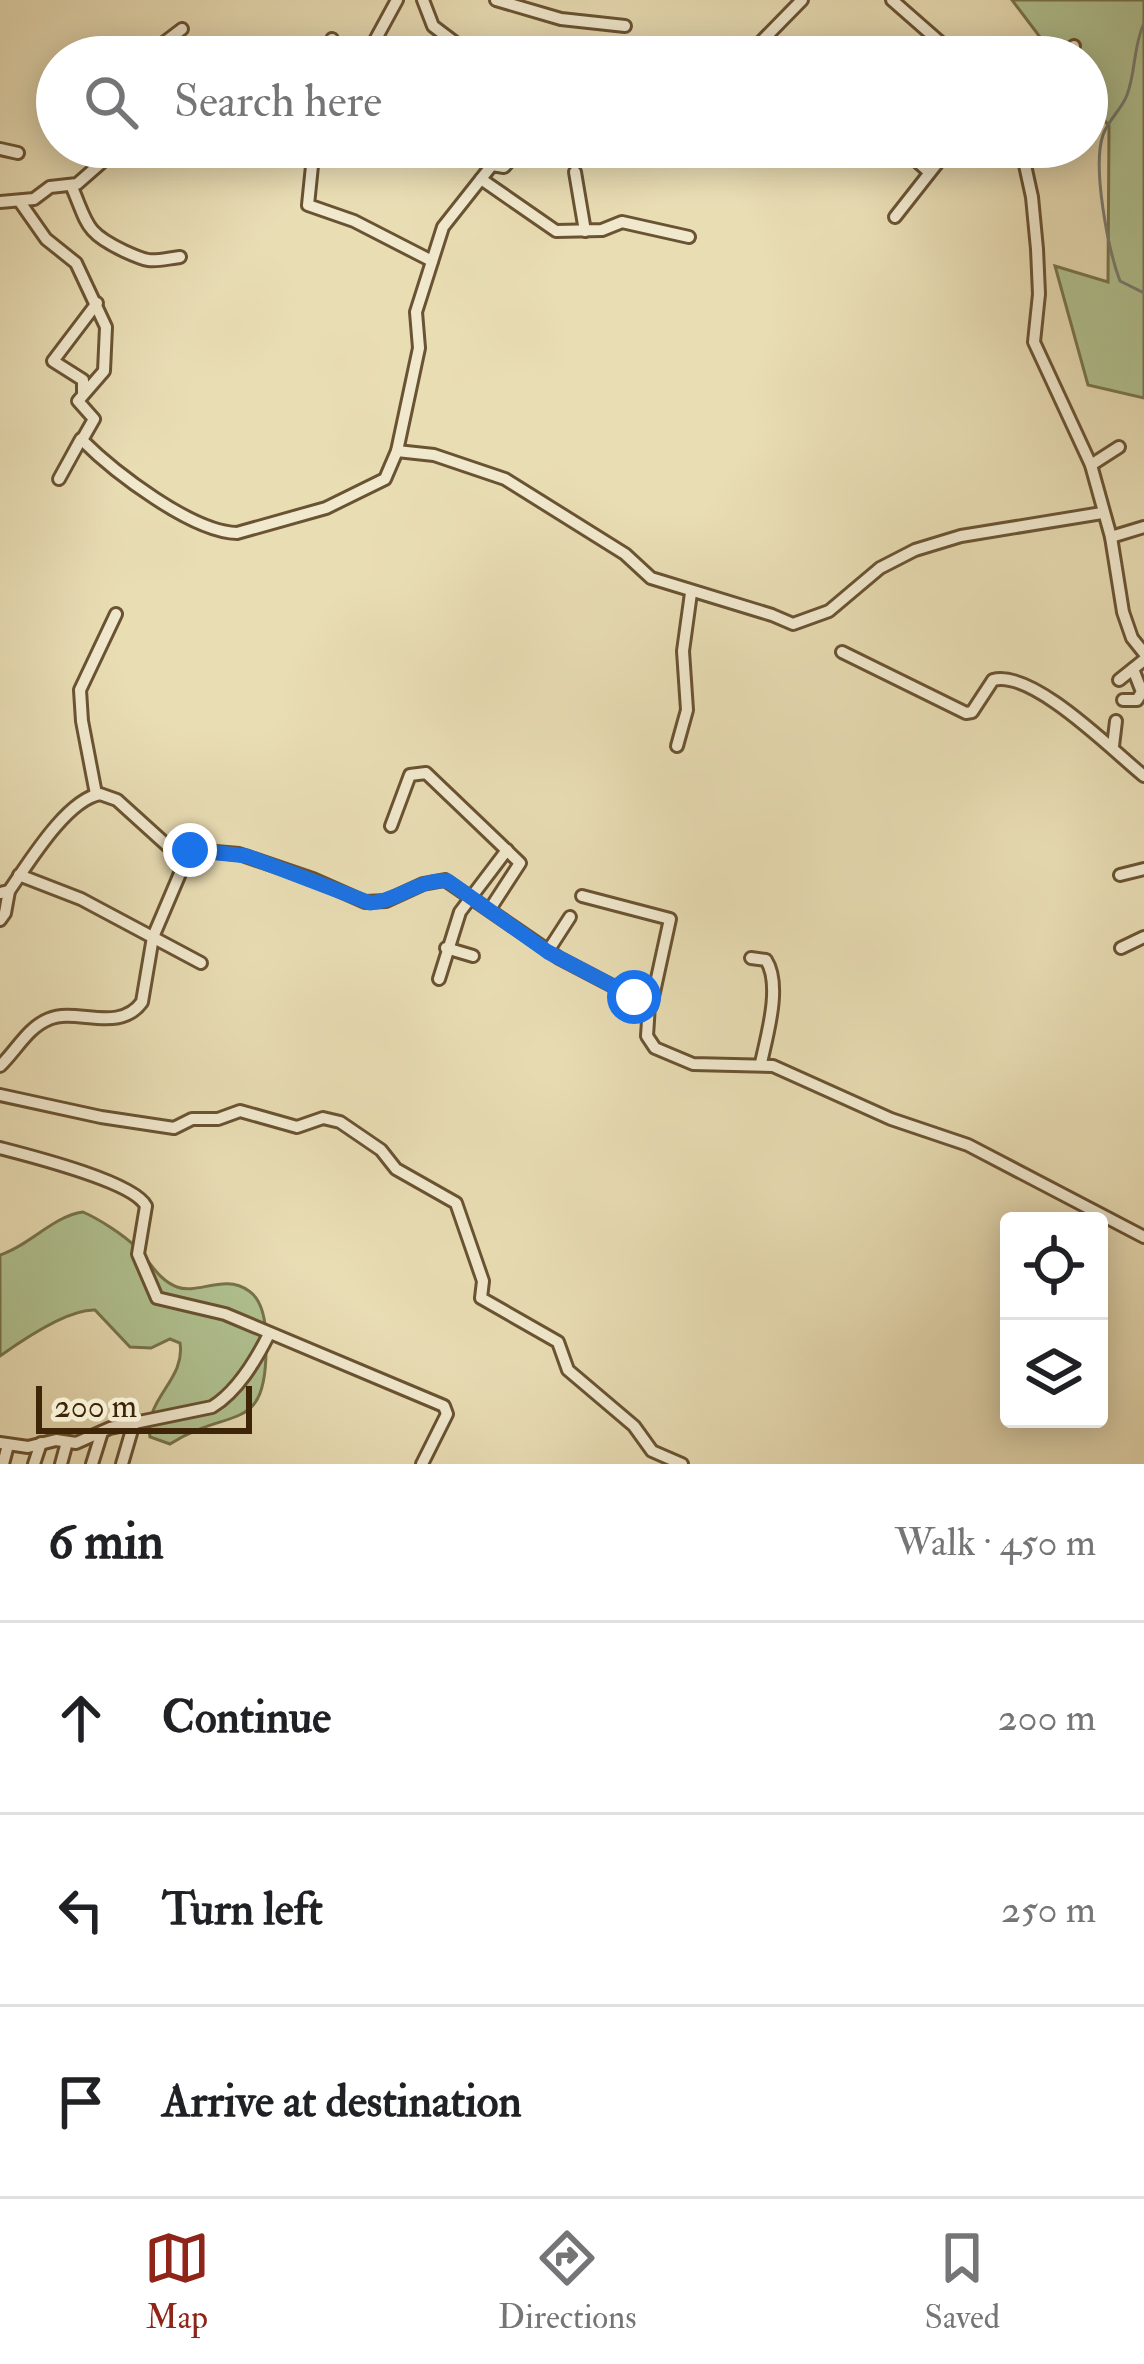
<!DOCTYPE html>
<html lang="en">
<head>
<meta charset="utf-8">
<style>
  body { margin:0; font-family:"IM FELL Double Pica",serif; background:#f6f6f6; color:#202124 }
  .controls { position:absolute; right:36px; bottom:36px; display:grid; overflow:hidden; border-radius:12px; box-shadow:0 6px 30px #0003 }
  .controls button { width:108px; height:108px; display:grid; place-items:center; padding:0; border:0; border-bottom:3px solid #e0e0e0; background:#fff; color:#202124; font:60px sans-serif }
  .scale { position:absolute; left:36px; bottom:30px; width:216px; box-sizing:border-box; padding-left:12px; border:6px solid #3f2507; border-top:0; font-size:33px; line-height:42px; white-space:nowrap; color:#3f2507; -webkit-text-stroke:9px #f1e9ce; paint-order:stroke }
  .stop { position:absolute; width:36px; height:36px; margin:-27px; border:9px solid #1a73e8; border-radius:50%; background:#fff }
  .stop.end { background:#1a73e8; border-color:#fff; box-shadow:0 3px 12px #0008 }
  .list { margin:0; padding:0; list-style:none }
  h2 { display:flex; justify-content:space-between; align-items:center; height:156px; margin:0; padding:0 48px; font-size:51px }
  h2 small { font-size:39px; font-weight:400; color:#757577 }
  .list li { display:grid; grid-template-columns:78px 1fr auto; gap:36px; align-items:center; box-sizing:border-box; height:192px; padding:0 48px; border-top:3px solid #e0e0e0 }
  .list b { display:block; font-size:45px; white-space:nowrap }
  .list em { font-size:39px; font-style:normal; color:#757577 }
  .icon { flex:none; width:66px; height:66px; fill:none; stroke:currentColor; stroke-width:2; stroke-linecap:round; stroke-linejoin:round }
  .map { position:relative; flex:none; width:1144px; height:1464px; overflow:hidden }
  .search { position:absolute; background:#fff; box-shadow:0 6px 30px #0003; left:36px; right:36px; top:36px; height:132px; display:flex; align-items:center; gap:30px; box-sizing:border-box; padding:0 42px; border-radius:66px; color:#757577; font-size:45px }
  .sheet { height:732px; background:#fff }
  nav { display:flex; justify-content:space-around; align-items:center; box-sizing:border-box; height:168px; border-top:3px solid #e0e0e0; background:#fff; font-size:33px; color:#757577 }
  nav a { display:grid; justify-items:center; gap:6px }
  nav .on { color:#8f2418 }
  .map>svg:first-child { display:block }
  .green { fill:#b1c291; stroke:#78744c; stroke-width:3 }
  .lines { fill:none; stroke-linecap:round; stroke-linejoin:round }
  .stream { stroke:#787d72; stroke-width:3 }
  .minor-casing { stroke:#6a5332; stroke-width:16 }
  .minor { stroke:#f1e9ce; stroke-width:10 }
  .route { stroke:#1a73e8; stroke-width:15 }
</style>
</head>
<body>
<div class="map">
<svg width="1144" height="1464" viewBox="0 0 1144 1464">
  <rect width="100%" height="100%" fill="#e9ddb4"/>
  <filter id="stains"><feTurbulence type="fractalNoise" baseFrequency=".00167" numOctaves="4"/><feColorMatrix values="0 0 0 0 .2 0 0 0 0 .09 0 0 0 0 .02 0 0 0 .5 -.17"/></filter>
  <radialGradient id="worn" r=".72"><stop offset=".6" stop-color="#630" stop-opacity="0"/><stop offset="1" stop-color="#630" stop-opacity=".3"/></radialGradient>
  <!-- green -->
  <g class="green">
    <polygon points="1012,0 1144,0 1144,398 1088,385 1055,266 1108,282 1109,126 1087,98 1087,57 1055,57"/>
    <path d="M83,1212c16,7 41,23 54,36 13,13 21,32 40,39 21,8 48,-14 72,4 15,10 17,35 17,51 2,95 -35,63 -96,102l-20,-7c-6,-39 36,-57 30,-94l-10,-4 -19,9 -21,-1 -35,-37c-27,-1 -74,31 -95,46v-101c29,-9 53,-39 83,-43z"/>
  </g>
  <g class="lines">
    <!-- stream -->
    <path class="stream" d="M1144,23c-11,24 -8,48 -17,72 -5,14 -19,25 -24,40 -11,32 5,114 17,146l24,12"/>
    <!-- minor casing -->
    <g class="minor-casing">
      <g id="minor">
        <polyline points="423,0 433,26 474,57"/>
        <polyline points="496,0 561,19 625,26"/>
        <polyline points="892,0 957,57"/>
        <polyline points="755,48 802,0"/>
        <polyline points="134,57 157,48 182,29"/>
        <polyline points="328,57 332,39"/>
        <polyline points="366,57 397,0"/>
        <polyline points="1060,57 1074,46"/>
        <polyline points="901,147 929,172"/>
        <polyline points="1021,147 1032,197 1037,249 1039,294 1034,342 1091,465 1111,537 1123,612 1132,638 1144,653"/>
        <polyline points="0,149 18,153"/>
        <polyline points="313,156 308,205 354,221 432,261"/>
        <polyline points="575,172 585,231"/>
        <polyline points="481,179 556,231 602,230 622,222 689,237"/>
        <path d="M71,185c17,39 13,47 53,66 28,13 27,10 56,6"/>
        <polyline points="0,202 34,199 50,187 77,184 101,163 110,147"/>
        <path d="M20,202l26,37 30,24 30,64 -2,44 -26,30 16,18 -12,21c32,32 110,92 155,93l89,-25 59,-29 12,-28 22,-103 -3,-36 27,-85 49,-62 12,2 18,-20"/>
        <polyline points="895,217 950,147"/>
        <polyline points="83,392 83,380 53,361 97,303"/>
        <polyline points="397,451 434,455 505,479 625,554 651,578 772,615 793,624 829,611 880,568 915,550 961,536 1102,513"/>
        <polyline points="1091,465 1119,447"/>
        <polyline points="59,479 81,439"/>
        <polyline points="1111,537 1144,527"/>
        <path d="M842,652l124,61 6,-1 21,-32c40,-11 121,72 151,96"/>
        <polyline points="1119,680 1144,660"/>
        <polyline points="1123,700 1137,700 1142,692 1133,669"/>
        <polyline points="677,746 687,710 683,651 691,593"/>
        <polyline points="1113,746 1116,721"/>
        <polyline points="96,794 82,721 80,690 116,614"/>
        <polyline points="391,826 410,775 426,773 520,863 490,909"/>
        <polyline points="19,875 81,899 201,963"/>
        <polyline points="1120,875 1144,869"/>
        <path d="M0,893l9,-2c19,-27 57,-91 91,-97l17,6 53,48 69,6 74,25 52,23 21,-1 37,-17 22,-4 114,78 90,47 -2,31 8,12 38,16 80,2 118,53 77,26 176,92"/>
        <polyline points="582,896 670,919 651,1006"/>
        <polyline points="0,920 5,913 9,891"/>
        <polyline points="446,948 473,956"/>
        <polyline points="1121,948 1144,937"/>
        <polyline points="548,951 570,917"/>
        <path d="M751,958l15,2c16,25 1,75 -5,103"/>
        <polyline points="439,979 460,912 507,850"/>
        <path d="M0,1066c16,-15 28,-39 49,-47 27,-12 70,15 93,-17l11,-65 37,-87"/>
        <polyline points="0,1095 101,1117 174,1128 192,1119 218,1119 240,1111 297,1127 323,1118 340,1122 381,1150 396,1169 456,1203 483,1281 481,1298 558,1342 568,1370 634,1426 652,1451 682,1464"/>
        <path d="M0,1148c31,8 134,34 146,58l-8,48 19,44 68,16 219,92 3,8 -25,50"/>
        <path d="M0,1443l28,4 28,-7 20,3 34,-15 102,-21c26,-16 44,-47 57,-73"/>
        <polyline points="3,1464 8,1445"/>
        <polyline points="34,1464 41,1443"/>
        <polyline points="61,1464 67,1442"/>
        <polyline points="92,1464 102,1432"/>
        <polyline points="122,1464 134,1423"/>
      </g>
    </g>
    <!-- minor -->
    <use href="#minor" class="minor"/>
  </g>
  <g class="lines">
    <!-- route -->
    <path class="route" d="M190,850l57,6 123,47c28,-2 50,-25 78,-22l100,71 86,45"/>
  </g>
  <rect width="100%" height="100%" filter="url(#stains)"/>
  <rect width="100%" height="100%" fill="url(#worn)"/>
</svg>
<div class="controls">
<button><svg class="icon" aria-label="locate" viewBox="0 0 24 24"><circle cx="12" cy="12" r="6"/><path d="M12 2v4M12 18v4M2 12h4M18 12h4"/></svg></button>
<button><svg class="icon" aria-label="layers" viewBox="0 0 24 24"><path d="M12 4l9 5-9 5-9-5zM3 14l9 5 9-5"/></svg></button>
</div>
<div class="scale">200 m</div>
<div class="stop" style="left:634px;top:997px"></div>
<div class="stop end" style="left:190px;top:850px"></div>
<div class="search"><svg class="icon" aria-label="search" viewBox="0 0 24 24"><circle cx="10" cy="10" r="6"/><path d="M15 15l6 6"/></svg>Search here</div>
</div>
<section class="sheet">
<h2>6 min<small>Walk · 450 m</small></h2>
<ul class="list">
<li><svg class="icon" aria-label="ahead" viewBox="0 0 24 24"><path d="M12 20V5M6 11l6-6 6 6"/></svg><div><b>Continue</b></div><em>200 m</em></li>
<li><svg class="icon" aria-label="left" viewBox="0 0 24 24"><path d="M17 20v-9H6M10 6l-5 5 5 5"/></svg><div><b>Turn left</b></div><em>250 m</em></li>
<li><svg class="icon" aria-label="arrive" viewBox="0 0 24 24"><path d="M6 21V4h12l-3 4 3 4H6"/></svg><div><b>Arrive at destination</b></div></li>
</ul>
</section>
<nav>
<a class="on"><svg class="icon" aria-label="map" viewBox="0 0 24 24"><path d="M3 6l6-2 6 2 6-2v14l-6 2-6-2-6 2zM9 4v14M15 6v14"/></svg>Map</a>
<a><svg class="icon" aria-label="directions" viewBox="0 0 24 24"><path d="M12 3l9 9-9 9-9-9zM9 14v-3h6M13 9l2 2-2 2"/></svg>Directions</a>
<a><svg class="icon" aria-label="saved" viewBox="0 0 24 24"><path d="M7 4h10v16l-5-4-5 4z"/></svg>Saved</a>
</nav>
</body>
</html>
